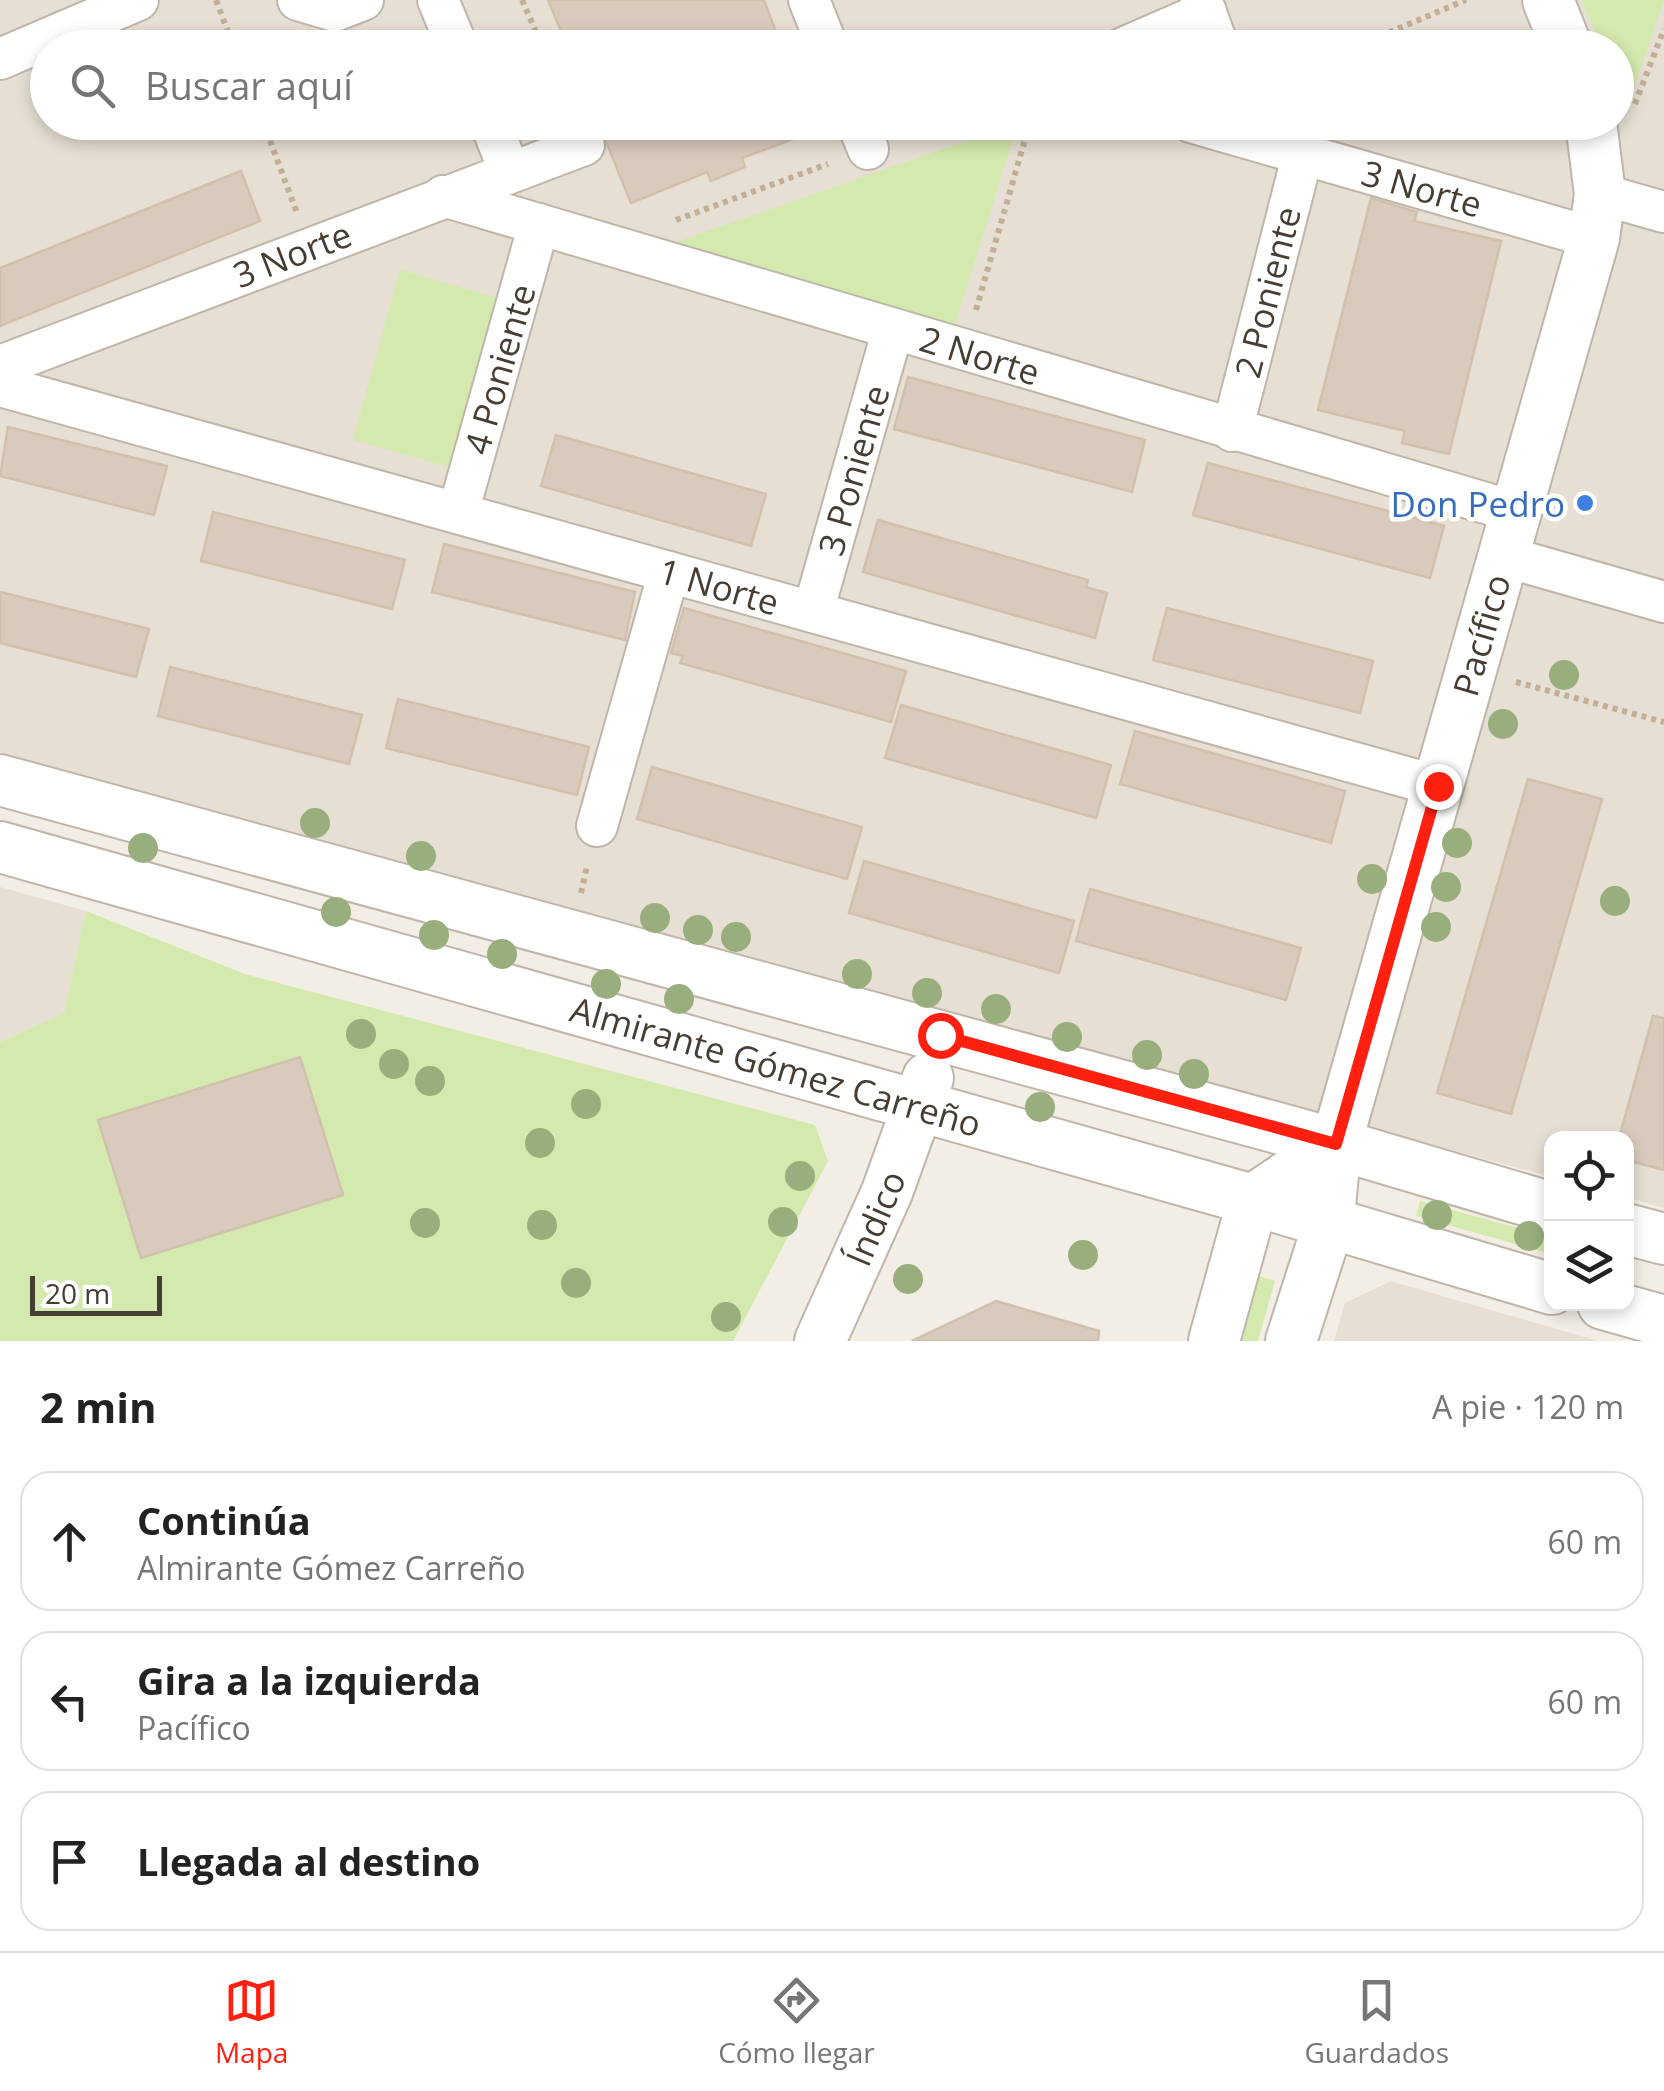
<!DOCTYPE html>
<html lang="es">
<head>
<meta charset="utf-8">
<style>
  body { margin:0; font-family:"Open Sans",sans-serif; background:#f2f2f2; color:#222 }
  .controls { position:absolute; right:30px; bottom:30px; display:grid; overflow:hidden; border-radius:20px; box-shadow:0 5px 15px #0003 }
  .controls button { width:90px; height:90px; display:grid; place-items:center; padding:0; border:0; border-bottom:2px solid #e0e0e0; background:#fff; color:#222; font:50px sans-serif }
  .scale { position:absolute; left:30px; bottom:25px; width:132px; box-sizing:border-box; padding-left:10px; border:5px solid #463e35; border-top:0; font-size:28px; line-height:35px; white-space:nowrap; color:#463e35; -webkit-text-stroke:8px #fff; paint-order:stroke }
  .stop { position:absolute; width:30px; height:30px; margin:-22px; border:8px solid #ff2010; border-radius:50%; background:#fff }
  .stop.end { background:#ff2010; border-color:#fff; box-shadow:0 2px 10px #0008 }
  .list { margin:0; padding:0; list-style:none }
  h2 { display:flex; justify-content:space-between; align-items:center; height:130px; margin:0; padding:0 40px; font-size:42px }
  h2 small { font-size:32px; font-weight:400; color:#767676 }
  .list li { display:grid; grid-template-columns:65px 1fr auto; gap:30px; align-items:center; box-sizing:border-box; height:140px; margin:0 20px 20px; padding:0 20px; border:2px solid #e0e0e0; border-radius:30px }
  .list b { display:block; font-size:38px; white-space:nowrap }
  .list p { margin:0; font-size:32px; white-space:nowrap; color:#767676 }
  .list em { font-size:32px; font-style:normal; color:#767676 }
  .icon { flex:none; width:55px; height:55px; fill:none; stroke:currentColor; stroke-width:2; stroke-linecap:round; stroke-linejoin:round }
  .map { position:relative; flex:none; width:1664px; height:1341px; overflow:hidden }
  .search { position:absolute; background:#fff; box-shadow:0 5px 15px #0003; left:30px; right:30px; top:30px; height:110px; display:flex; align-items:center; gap:25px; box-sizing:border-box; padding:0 35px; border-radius:55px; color:#767676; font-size:38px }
  .sheet { height:610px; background:#fff }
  nav { display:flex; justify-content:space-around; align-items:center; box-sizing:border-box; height:140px; border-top:2px solid #e0e0e0; background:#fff; font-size:28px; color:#767676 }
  nav a { display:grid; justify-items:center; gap:5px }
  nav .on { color:#ff2010 }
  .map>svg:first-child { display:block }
  .residential { fill:#e7dfd3; fill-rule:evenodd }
  .green { fill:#d3e9ad }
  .building { fill:#d8cbbd; stroke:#d0c0ad; stroke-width:2.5 }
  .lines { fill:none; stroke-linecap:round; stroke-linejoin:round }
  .minor-casing { stroke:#bfb5a8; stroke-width:44 }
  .tertiary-casing { stroke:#bfb5a8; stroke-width:54 }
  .path { stroke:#c1af98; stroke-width:6; stroke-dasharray:5 5; stroke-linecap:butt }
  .minor { stroke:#fff; stroke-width:40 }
  .tertiary { stroke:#fff; stroke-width:50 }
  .tree { fill:#98ae7c }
  .route { stroke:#ff2010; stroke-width:12 }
  .shop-dot { fill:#3f7fe0; stroke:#fff; stroke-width:4 }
  .labels { text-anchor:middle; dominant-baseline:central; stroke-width:9; stroke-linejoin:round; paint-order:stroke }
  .street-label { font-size:35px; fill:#463e35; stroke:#fff }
  .shop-label { font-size:35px; fill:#366cbe; stroke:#fff; text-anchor:end }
</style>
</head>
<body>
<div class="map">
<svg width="1664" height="1341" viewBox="0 0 1664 1341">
  <rect width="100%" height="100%" fill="#f3eee5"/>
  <!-- residential -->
  <g class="residential">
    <path d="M0,0h1664v1208l-37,-11 -1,-59h-74l-1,39 -1551,-425zM48,48h1568v74h-1568z"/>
    <polygon points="0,887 86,911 64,1013 0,1042"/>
    <polygon points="1391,1281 1598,1341 1334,1341 1345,1303"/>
  </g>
  <!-- green -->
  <g class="green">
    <polygon points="1581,0 1664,0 1628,105 1617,80 1616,48 1602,47"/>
    <polygon points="1018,123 953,331 654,250"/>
    <polygon points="400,270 501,299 454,468 353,440"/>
    <polygon points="86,911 245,974 815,1125 828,1161 733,1341 0,1341 0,1042 64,1013"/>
    <polygon points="1420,1201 1551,1237 1551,1254 1416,1216"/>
    <polygon points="1256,1275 1275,1281 1258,1341 1238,1341"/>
  </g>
  <!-- building -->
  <g class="building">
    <polygon points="548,0 764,0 782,48 568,48"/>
    <polygon points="598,122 827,122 828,126 742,158 745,167 711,181 707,172 631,203"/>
    <polygon points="241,171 260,221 0,326 0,268"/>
    <polygon points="1371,198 1417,212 1414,221 1501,241 1449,454 1402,443 1405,431 1318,410"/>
    <polygon points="908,377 1145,440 1132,492 894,429"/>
    <polygon points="8,427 167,466 154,515 0,476"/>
    <polygon points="556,435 766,494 751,546 541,486"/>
    <polygon points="1208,463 1444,526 1430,578 1193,515"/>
    <polygon points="213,512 405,560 392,609 201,561"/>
    <polygon points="878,520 1088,580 1086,587 1107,593 1095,638 863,572"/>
    <polygon points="444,544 635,592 625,640 432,592"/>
    <polygon points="0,592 149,629 136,677 0,643"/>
    <polygon points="684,608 906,671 891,722 680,663 683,656 671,653"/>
    <polygon points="1167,608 1373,661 1360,713 1153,660"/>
    <polygon points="170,667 362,715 349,764 158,716"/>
    <polygon points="398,699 589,747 577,795 386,748"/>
    <polygon points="901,705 1111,765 1096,818 885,758"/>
    <polygon points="1135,731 1345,791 1331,843 1120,784"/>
    <polygon points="652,767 862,827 847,879 637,819"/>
    <polygon points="1528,779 1602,799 1511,1114 1437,1093"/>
    <polygon points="864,861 1074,921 1059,973 849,913"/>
    <polygon points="1090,889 1301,948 1286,1000 1076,941"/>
    <polygon points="1653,1016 1664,1018 1664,1170 1626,1160 1626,1138 1619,1138"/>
    <polygon points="300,1057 343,1195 141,1258 98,1120"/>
    <polygon points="996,1301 1099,1331 1098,1341 912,1341"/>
  </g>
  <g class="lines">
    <!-- minor casing -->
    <g class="minor-casing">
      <g id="minor">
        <polyline points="298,0 335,11 363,0"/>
        <polyline points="438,0 458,48"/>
        <polyline points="809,0 828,48"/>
        <polyline points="1201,0 1219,48"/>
        <polyline points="1123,48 1206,12"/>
        <polyline points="0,59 138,0"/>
        <polyline points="490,122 509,170"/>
        <polyline points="857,122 868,149"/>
        <polyline points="1191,122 1594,238"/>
        <polyline points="1600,194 1664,212"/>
        <polyline points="443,196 1516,512"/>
        <polyline points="0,366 584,145"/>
        <polyline points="0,386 1438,786"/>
        <polyline points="1232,431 1303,153"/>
        <polyline points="458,513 539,224"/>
        <polyline points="1503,556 1664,602"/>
        <polyline points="813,612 893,329"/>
        <polyline points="597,826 669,572"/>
      </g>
    </g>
    <!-- tertiary casing -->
    <g class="tertiary-casing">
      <g id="tertiary">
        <polyline points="1548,0 1567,48"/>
        <polyline points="0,780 1336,1144 1552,1208"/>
        <polyline points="0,847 1253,1200 1552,1289"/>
        <polyline points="1626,1229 1664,1239"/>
        <polyline points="1603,1304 1664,1321"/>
        <polyline points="820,1341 887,1192 928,1078"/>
        <polyline points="1214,1341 1253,1200 1336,1144"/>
        <polyline points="1291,1341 1328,1226 1336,1144 1594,238 1600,194 1591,122"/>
      </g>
    </g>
    <!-- path -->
    <g class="path">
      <polyline points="216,0 234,48"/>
      <polyline points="522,0 543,48"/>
      <polyline points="1352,48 1466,0"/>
      <polyline points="1635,104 1664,29"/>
      <polyline points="263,122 297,213"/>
      <polyline points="906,135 937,122"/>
      <polyline points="676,220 828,164"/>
      <polyline points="976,310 1030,122"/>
      <polyline points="1516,682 1664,722"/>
      <polyline points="581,893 587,866"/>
    </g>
    <!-- minor -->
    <use href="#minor" class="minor"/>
    <!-- tertiary -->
    <use href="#tertiary" class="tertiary"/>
  </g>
  <!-- trees -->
  <g class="tree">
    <circle cx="1564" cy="675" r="15"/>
    <circle cx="1503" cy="724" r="15"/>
    <circle cx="315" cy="823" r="15"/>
    <circle cx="1457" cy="843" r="15"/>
    <circle cx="143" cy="848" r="15"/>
    <circle cx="421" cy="856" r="15"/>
    <circle cx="1372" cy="879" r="15"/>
    <circle cx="1446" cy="887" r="15"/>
    <circle cx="1615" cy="901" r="15"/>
    <circle cx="336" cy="912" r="15"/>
    <circle cx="655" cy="918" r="15"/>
    <circle cx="1436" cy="927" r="15"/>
    <circle cx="698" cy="930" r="15"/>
    <circle cx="434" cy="935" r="15"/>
    <circle cx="736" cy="937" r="15"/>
    <circle cx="502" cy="954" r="15"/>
    <circle cx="857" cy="974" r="15"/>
    <circle cx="606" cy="984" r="15"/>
    <circle cx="927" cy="993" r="15"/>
    <circle cx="679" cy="999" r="15"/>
    <circle cx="996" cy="1009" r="15"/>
    <circle cx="361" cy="1034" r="15"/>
    <circle cx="1067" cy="1037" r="15"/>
    <circle cx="1147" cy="1055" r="15"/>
    <circle cx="394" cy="1064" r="15"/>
    <circle cx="1194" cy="1074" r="15"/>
    <circle cx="430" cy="1081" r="15"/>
    <circle cx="586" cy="1104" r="15"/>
    <circle cx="1040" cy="1107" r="15"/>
    <circle cx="540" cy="1143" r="15"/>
    <circle cx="800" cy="1176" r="15"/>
    <circle cx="1437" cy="1215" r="15"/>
    <circle cx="783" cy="1222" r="15"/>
    <circle cx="425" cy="1223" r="15"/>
    <circle cx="542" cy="1225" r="15"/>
    <circle cx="1529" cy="1236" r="15"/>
    <circle cx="1083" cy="1255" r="15"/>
    <circle cx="908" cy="1279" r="15"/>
    <circle cx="576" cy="1283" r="15"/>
    <circle cx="726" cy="1317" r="15"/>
  </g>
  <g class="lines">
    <!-- route -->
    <polyline class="route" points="940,1035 1336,1144 1438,786"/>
  </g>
  <!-- markers -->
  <circle class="shop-dot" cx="1585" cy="503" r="10"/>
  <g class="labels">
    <!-- street labels -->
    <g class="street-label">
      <text transform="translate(1422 188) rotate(16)">3 Norte</text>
      <text transform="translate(292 254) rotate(-21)">3 Norte</text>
      <text transform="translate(1267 292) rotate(-76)">2 Poniente</text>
      <text transform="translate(980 355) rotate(17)">2 Norte</text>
      <text transform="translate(499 369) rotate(-74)">4 Poniente</text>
      <text transform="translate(853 470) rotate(-74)">3 Poniente</text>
      <text transform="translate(719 586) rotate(16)">1 Norte</text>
      <text transform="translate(1481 635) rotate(-74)">Pacífico</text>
      <text transform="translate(776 1066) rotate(16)">Almirante Gómez Carreño</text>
      <text transform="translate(875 1218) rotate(-67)">Índico</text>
    </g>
    <!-- shop labels -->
    <g class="shop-label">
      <text x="1565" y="503">Don Pedro</text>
    </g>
  </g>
</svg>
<div class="controls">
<button><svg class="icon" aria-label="locate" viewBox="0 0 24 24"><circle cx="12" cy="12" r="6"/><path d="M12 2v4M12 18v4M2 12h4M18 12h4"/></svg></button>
<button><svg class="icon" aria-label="layers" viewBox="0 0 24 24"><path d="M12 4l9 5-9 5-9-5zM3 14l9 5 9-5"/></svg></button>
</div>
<div class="scale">20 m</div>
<div class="stop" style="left:940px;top:1035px"></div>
<div class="stop end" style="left:1438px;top:786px"></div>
<div class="search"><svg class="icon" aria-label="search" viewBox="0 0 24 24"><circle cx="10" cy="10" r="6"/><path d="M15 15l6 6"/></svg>Buscar aquí</div>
</div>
<section class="sheet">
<h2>2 min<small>A pie · 120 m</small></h2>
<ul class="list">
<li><svg class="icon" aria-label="ahead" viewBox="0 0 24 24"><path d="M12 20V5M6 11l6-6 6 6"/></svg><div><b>Continúa</b><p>Almirante Gómez Carreño</p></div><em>60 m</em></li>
<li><svg class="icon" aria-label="left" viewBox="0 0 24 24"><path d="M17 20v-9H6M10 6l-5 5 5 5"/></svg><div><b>Gira a la izquierda</b><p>Pacífico</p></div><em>60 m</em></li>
<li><svg class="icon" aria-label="arrive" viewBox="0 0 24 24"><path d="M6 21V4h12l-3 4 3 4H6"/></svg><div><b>Llegada al destino</b></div></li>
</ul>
</section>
<nav>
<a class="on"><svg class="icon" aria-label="map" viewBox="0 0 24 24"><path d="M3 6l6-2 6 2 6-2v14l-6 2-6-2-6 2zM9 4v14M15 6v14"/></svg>Mapa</a>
<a><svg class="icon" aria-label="directions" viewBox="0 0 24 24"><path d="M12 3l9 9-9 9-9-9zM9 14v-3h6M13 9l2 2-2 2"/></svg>Cómo llegar</a>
<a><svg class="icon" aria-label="saved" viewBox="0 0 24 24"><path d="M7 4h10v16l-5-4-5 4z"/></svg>Guardados</a>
</nav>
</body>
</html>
